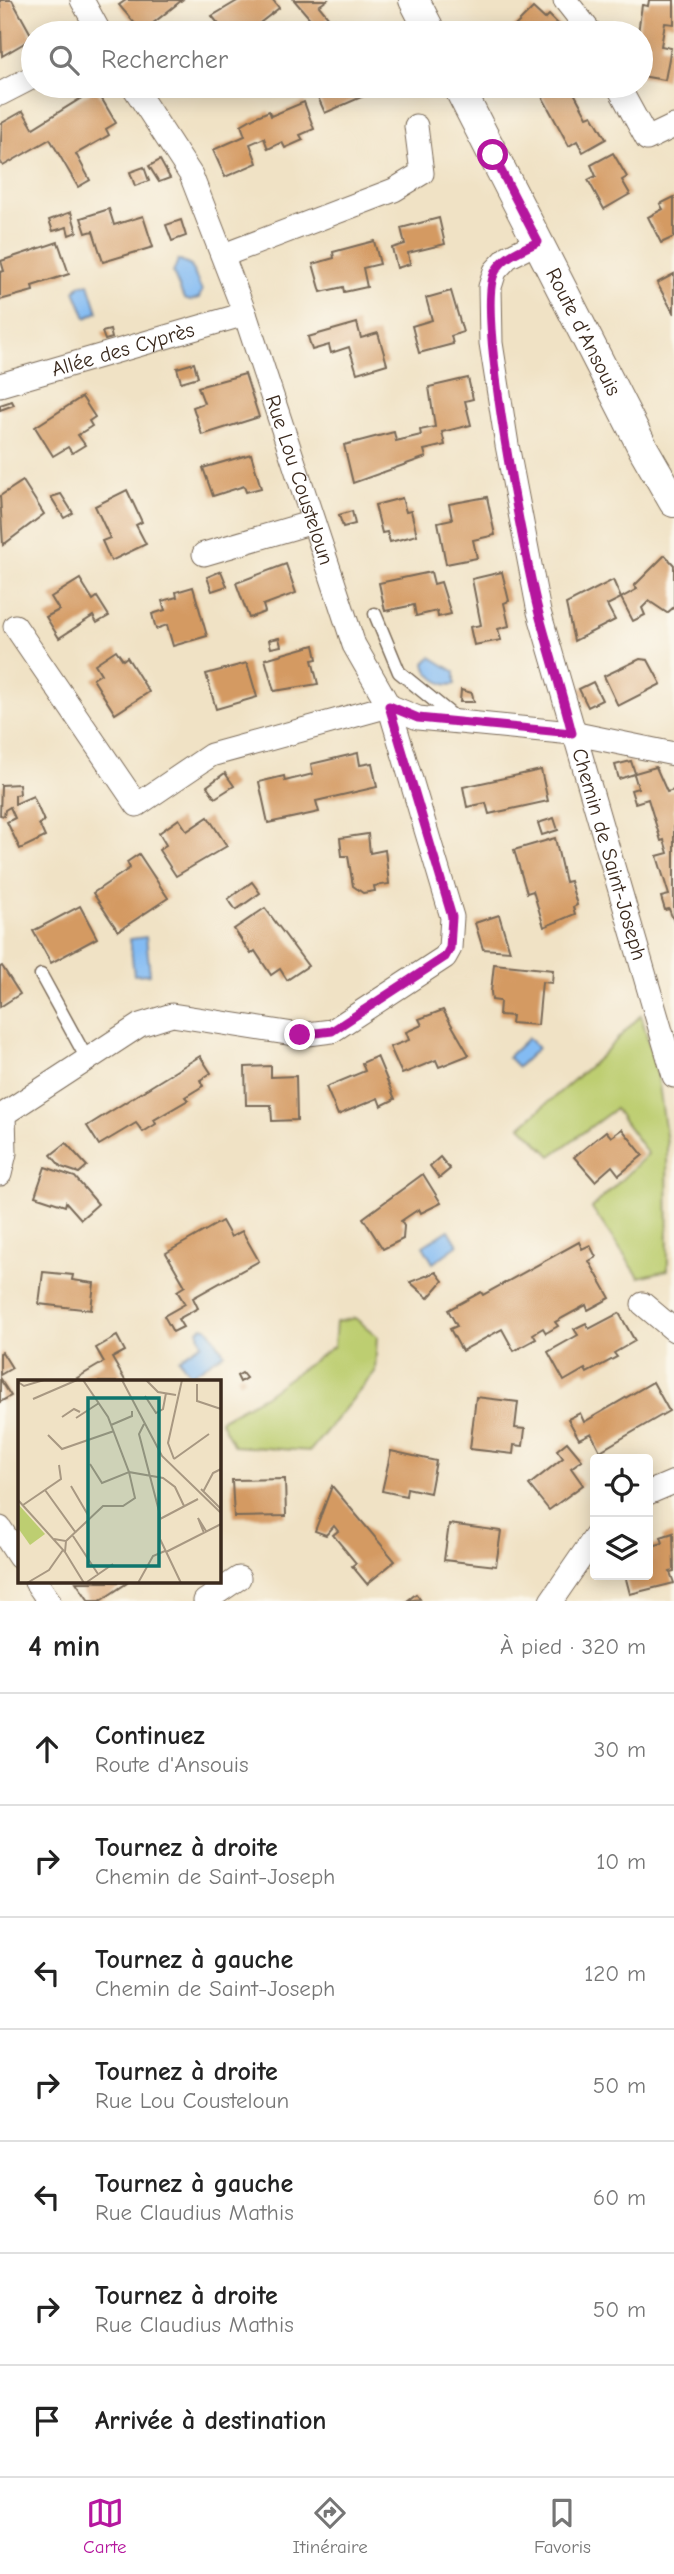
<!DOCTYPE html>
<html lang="fr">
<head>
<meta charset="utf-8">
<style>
  body { margin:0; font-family:"Comic Neue",sans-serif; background:#f2f2f2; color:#222 }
  .controls { position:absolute; right:21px; bottom:21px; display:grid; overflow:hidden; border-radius:7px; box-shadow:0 4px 18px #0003 }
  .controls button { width:63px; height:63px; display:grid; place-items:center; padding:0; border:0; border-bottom:2px solid #e0e0e0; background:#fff; color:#222; font:35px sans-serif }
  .stop { position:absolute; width:21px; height:21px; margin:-16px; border:5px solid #b5179e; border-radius:50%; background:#fff }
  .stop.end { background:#b5179e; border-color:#fff; box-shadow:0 2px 7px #0008 }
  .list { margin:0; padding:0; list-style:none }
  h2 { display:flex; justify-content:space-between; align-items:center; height:91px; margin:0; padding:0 28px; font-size:30px }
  h2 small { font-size:23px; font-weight:400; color:#767676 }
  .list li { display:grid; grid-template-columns:46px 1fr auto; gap:21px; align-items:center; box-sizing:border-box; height:112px; padding:0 28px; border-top:2px solid #e0e0e0 }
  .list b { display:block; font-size:26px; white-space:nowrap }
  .list p { margin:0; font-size:23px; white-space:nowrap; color:#767676 }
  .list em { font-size:23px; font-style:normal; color:#767676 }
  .icon { flex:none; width:38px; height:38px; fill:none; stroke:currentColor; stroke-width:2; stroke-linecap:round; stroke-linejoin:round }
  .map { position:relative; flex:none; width:674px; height:1601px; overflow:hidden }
  .search { position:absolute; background:#fff; box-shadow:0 4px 18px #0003; left:21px; right:21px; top:21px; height:77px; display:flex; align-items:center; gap:18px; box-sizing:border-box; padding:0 24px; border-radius:38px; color:#767676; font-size:26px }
  .sheet { height:875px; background:#fff }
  nav { display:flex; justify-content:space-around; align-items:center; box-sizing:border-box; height:98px; border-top:2px solid #e0e0e0; background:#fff; font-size:19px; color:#767676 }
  nav a { display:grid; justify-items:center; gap:4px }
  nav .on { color:#b5179e }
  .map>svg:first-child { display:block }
  .green { fill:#bdce71; stroke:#7c7c48; stroke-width:2 }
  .water { fill:#83bbf3; stroke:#5f7288; stroke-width:2 }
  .building { fill:#d49a62 }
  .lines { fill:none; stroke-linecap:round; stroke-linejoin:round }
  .service-casing { stroke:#7a6a58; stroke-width:15 }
  .minor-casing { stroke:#7a6a58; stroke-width:25 }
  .tertiary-casing { stroke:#7a6a58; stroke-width:32 }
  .service { stroke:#fff; stroke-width:12 }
  .minor { stroke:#fff; stroke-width:23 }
  .tertiary { stroke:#fff; stroke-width:30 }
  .route { stroke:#b5179e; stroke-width:9 }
  .labels { text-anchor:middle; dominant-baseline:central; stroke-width:7; stroke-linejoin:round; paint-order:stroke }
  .street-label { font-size:21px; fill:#3b2a1e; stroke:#fbf7ec }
  .inset-road { fill:none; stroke:#a89882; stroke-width:2 }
  .view { fill:#0f766e; fill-opacity:0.15; stroke:#0f766e; stroke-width:3.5 }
  .inset-edge { fill:none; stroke:#3b2a1e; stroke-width:3.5 }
</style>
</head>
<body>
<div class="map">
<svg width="674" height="1601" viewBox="0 0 674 1601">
  <rect width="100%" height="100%" fill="#fbf7ec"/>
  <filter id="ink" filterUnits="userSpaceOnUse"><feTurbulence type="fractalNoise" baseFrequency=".0143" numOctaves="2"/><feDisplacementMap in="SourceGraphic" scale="14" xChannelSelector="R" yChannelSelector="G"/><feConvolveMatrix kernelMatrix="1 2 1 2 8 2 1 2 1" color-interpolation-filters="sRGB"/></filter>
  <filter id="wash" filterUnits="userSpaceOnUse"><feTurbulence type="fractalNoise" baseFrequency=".00686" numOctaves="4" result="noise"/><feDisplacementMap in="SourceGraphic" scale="28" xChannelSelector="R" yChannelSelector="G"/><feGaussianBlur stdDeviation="1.57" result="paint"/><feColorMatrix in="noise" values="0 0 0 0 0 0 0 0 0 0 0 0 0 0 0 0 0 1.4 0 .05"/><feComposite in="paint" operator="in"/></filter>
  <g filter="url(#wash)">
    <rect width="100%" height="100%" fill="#f0e2c5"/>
    <!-- green -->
    <g class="green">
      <polygon points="641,1015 658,1077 667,1143 668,1270 639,1277 592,1208 648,1154 615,1109 551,1156 521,1126 600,1057"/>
      <polygon points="355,1318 377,1336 375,1372 310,1451 234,1446 220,1420 264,1396 334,1346 336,1322"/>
    </g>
    <!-- water -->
    <g class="water">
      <polygon points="178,260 191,266 202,291 199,298 190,301 184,299 173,273"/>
      <polygon points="89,284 98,312 86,318 75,291 80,285"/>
      <path d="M431,657l24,15v12c-12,4 -29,-9 -30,-21z"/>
      <polygon points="146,937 150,974 134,975 130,939"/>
      <polygon points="528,1038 538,1048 518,1067 508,1057"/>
      <polygon points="449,1230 458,1245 433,1263 423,1246"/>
      <polygon points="203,1327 209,1329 224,1353 191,1375 179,1359 202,1343 198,1330"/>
    </g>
    <g id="blocks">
      <!-- building -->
      <g class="building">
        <polygon points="0,0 12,0 33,38 2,56"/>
        <polygon points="126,0 182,0 142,32 119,5"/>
        <polygon points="239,0 273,0 279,8 247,33 226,33 212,16"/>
        <polygon points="294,0 327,0 319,6 329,18 318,28"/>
        <polygon points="649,0 674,0 674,24 665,23 661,46 671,48 665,80 641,76 641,33 638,33 642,5 648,6"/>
        <polygon points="533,8 545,19 549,15 567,33 518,33 513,28"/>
        <polygon points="313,86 408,86 387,95 384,87 325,113"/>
        <polygon points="544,86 579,86 572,89 587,117 592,115 606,139 583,152 577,141 569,146 538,89"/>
        <polygon points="96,89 116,123 106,129 109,135 76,154 90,180 78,187 50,139 3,166 0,161 2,123 23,111 33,128"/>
        <polygon points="304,102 314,129 300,135 303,140 285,148 282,142 268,149 264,138 250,144 257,163 225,177 213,150 245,136 241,125 255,117 269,111 271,116"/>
        <polygon points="613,153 627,177 622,180 630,194 604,209 588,180 596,176 591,165"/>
        <polygon points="160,160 170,178 159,182 149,166"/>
        <polygon points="144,167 149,181 135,186 130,172"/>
        <polygon points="674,197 674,237 661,243 648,217 663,209 660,204"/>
        <polygon points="109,209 114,225 143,216 153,247 103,262 93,231 86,233 81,218"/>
        <polygon points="71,212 77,232 69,235 67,227 53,231 49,220"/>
        <polygon points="439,218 445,244 408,253 410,264 397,268 392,248 405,244 401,228"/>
        <polygon points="181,220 186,236 172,241 166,225"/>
        <polygon points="374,241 380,264 363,268 367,287 344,292 343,287 321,292 313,264 334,258 333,252"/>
        <polygon points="58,242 69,274 32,286 33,291 0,300 0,272 4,271 1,261"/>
        <polygon points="674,274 674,314 657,283"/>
        <polygon points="451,291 463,332 451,336 453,344 419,353 412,326 432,320 426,298"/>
        <polygon points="357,323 361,338 378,333 387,364 357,373 349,347 331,353 329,345 312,350 308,337"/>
        <polygon points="110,330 112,338 105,340 102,332"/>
        <polygon points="194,363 198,377 181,382 177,368"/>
        <polygon points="245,374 259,417 202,435 193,407 204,403 198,387"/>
        <polygon points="468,378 473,399 465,401 471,425 442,432 445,445 424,450 426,457 353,483 344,445 394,432 396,441 421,435 420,430 435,427 429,387"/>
        <polygon points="82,397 95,417 89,421 92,426 78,435 85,445 72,453 68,447 53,456 35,427"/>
        <polygon points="12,401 14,405 0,410 0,405"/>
        <polygon points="251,454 261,488 246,492 244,486 213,496 203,468"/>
        <polygon points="23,481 44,514 3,545 0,496"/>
        <polygon points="127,490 142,522 136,525 146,544 111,561 102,541 110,538 95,506"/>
        <polygon points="61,494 73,513 64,518 51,497"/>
        <polygon points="487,497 495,535 473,540 477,558 446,564 438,522 452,519 449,504"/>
        <polygon points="402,498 406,512 411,511 417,535 390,542 387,532 382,533 375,505"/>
        <polygon points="352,511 355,524 343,527 339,515"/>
        <polygon points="665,555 674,565 674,607 667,613 649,601 642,608 645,615 633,621 621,598 637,589 634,586"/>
        <polygon points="286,564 296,593 263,605 265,612 249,618 236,583"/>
        <polygon points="221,571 227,586 212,591 207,577"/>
        <polygon points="431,572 434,584 441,582 451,614 438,617 437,611 416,616 414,605 385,611 379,583"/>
        <polygon points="502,572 509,601 504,603 509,626 498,629 501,640 474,645 470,627 481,625 472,579"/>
        <polygon points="80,579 93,600 97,597 109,616 97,623 93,616 59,638 46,617 59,610 51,597"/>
        <polygon points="613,580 621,598 607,605 615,620 574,641 566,604"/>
        <polygon points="193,587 207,636 173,646 167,625 156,629 152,614 165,610 162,601 177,597 176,592"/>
        <polygon points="279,638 281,646 271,648 269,640"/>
        <polygon points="314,645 317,659 312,660 318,684 274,691 265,659"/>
        <polygon points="116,650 123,660 127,657 149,692 115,714 93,679 101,674 95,664"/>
        <polygon points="640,659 648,660 661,684 618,706 604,676"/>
        <polygon points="247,663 257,697 216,709 206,674"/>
        <polygon points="593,682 602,700 588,707 579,689"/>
        <polygon points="461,690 472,693 474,702 460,702"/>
        <polygon points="358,753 360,765 372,763 377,787 316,801 319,812 268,823 259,782 284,776 285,781 313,774 311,764"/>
        <polygon points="631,761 635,773 656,767 667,792 674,790 674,922 669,909 665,910 661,897 669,895 657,856 668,853 664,840 661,841 648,799 635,803 631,790 638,788 634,774 619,779 615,765"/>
        <polygon points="541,770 548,801 489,814 486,803 467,807 463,787"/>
        <polygon points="225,773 234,786 215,798 207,786"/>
        <polygon points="19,784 20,794 15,795 15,804 33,796 44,821 39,824 45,837 20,849 7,822 15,818 10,807 5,810 4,816 0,815 1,785"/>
        <polygon points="208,817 227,846 176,876 159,850 166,845 159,833 179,819 187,831"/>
        <polygon points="554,818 558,830 542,835 538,823"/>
        <polygon points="368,834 370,853 385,850 389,884 374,886 375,891 363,893 353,886 348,856 342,856 340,838"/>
        <polygon points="555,838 565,882 570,881 577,905 573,907 575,914 544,927 533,891 527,893 514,850"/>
        <polygon points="139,854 168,898 118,931 93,893 130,868 127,862"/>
        <polygon points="252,882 260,893 236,910 228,899"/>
        <polygon points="80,906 97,938 51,963 33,931"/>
        <polygon points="265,908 308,966 287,980 280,969 271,975 255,951 251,954 234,929"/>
        <polygon points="499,915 510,951 483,949 475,923"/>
        <polygon points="494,964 553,970 552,983 542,982 538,1025 511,1023 512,1016 499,1015 500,1001 492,1000 491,992"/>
        <polygon points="2,966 20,994 0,1007 0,967"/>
        <polygon points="443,1010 469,1055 439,1067 436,1060 402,1074 390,1047 409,1040 406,1032 422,1025 419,1019"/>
        <polygon points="200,1056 211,1073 200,1080 203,1086 185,1097 188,1100 154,1120 156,1124 143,1132 136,1123 99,1145 87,1126"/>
        <polygon points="377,1056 395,1099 381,1106 378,1098 338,1115 326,1087 365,1071 362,1063"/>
        <polygon points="271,1066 271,1077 296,1076 297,1120 272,1121 271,1105 246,1105 245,1067"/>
        <polygon points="622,1129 643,1155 619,1175 612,1166 595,1181 574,1157 606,1131 611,1137"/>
        <polygon points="66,1143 87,1166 79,1173 61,1167 51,1155"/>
        <polygon points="440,1157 450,1169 439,1178 430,1166"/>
        <polygon points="45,1167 75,1177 98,1204 81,1219 66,1202 65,1206 35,1196"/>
        <polygon points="423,1174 441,1203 421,1213 419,1209 401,1221 404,1226 403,1239 383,1249 363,1218"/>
        <polygon points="222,1221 231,1237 242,1231 259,1261 193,1298 198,1308 178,1319 183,1327 173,1332 164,1316 185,1304 177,1291 185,1286 166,1253"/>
        <polygon points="579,1242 582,1249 590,1245 596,1257 589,1261 610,1298 588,1310 586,1305 555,1322 558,1326 546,1333 543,1328 533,1334 536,1339 514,1351 502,1329 462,1351 450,1329 457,1326 448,1310 481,1292 483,1295"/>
        <polygon points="43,1272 73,1275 72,1280 94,1283 91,1310 39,1304"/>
        <polygon points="436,1272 443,1281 428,1298 410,1282"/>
        <polygon points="619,1313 635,1341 614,1353 617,1357 587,1373 585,1369 564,1381 548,1352 578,1335 574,1329 586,1323 589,1329"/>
        <polygon points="117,1336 125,1351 112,1358 126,1382 80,1382 77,1378 104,1362 96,1348"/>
        <polygon points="2,1352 12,1368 0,1375 0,1353"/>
        <polygon points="242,1373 246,1378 240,1382 237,1376"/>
        <polygon points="0,1379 11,1396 0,1402"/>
        <polygon points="653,1382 669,1411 600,1451 591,1433 579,1439 568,1419 580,1413 584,1422"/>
        <polygon points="476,1397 518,1402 515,1428 525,1429 523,1446 514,1445 513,1454 470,1449"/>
        <polygon points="567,1442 582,1460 571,1468 583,1485 549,1510 529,1485 563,1458 557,1450"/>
        <polygon points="391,1451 436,1461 430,1493 407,1488 406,1496 382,1491"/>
        <polygon points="285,1479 286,1516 234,1517 232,1480"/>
        <polygon points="332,1486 395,1561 367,1584 352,1566 356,1563 333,1535 338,1531 334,1526 326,1535 315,1531"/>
        <polygon points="449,1524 501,1531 496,1566 444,1560"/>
        <polygon points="673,1533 674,1571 670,1572 674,1583 630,1594 625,1575 648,1575 648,1547 663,1543 661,1537"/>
        <polygon points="76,1582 126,1582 127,1583 100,1601 89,1601"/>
        <polygon points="416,1594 420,1599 407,1601"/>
      </g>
    </g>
  </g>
  <g filter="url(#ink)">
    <use href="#blocks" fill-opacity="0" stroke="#7a6a58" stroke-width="2"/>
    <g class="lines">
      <!-- service casing -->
      <g class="service-casing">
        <g id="service">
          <polyline points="375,614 399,672 458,720"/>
          <polyline points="41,975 87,1059"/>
        </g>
      </g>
      <!-- minor casing -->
      <g class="minor-casing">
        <g id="minor">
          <polyline points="82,0 100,33"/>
          <polyline points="565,0 591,33"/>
          <path id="s1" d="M133,86l58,89 54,139 109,331 35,61 29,12 154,15 102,21"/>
          <polyline points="618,86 647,139 674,126"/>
          <polyline points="0,94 33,77"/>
          <path id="s2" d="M538,242l-30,15 -13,14 -5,16 1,56 16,102 32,167 135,464"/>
          <polyline points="224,255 394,190 422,173 416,126"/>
          <path id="s3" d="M0,385l245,-71"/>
          <polyline points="204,554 313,522"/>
          <polyline points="0,1174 5,1153 4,1114 140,1025 172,1015 300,1035 332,1031 445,957 450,948 452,917 389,706 211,755 137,805 15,626"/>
          <polyline points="643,1304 674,1330"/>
          <polyline points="648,1493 674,1482"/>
          <polyline points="0,1528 19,1557"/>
          <polyline points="36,1582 49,1601"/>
          <polyline points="205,1601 239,1578"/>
          <polyline points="551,1601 595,1537"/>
        </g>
      </g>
      <!-- tertiary casing -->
      <g class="tertiary-casing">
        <g id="tertiary">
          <polyline points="414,0 431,33"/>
          <path id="s4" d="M458,86l186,364 30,52"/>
        </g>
      </g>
      <!-- service -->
      <use href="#service" class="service"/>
      <!-- minor -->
      <use href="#minor" class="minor"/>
      <!-- tertiary -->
      <use href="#tertiary" class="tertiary"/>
    </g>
  </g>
  <g class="lines" filter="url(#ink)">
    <!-- route -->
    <path class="route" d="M300,1035l32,-4 113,-74 5,-9 2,-31 -63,-211 29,12 154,15c-10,-40 -22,-79 -33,-119 -13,-51 -64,-305 -44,-342 8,-16 28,-23 43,-30l-45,-87"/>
  </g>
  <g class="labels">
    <!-- street labels -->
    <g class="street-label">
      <text stroke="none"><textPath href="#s4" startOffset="276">Route d'Ansouis</textPath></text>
      <text stroke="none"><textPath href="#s3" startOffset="128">Allée des Cyprès</textPath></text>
      <text stroke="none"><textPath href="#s1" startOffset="430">Rue Lou Cousteloun</textPath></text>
      <text stroke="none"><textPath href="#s2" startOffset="651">Chemin de Saint-Joseph</textPath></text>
    </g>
  </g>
  <!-- overview -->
  <g transform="translate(18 1380)">
    <rect width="203" height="203" fill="#f0e2c5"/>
    <path d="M0,124l27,30 -15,11 -12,-17z" fill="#bdce71"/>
    <path class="inset-road" d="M65,0l25,37 21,55 34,6 12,9 9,19M104,0l40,76 59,57M128,0l12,12 18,3M0,2l6,4 20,-6M179,4v17l24,8M127,16l11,17 7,-4 3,-16M15,19l44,-19M44,37l12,-8 6,3M58,38l23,-15M126,44l-5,10 21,81v24l21,44M93,45l21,-9v-5M30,55l14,14 52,-18M156,79l-6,-16 14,-63M156,79l35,-25M53,106l17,29M183,109l20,20M27,110l31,43M185,112l10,-19 8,-4M0,120l47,52 19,31M5,125l38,-26 -2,-14M142,139l38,-20M186,153l-6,-15 8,13M55,156l25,38M36,159l12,2 -1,11M48,161l37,-35h20l12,-8 -6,-26 -27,11 -12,-19M148,172l55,-28M69,202l26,-18M9,203l22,-13 14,-20M120,203l15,-27 12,-5"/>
    <path class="view" d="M70,18h71v168h-71z"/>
    <rect width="203" height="203" class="inset-edge"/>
  </g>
</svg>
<div class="controls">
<button><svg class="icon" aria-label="locate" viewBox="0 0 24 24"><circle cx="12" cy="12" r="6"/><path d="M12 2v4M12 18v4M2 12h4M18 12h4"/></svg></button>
<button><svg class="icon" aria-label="layers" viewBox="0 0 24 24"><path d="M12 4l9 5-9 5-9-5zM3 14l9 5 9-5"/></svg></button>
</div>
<div class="stop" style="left:493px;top:155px"></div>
<div class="stop end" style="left:300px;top:1035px"></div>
<div class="search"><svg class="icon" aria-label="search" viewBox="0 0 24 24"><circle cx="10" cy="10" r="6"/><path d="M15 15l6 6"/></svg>Rechercher</div>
</div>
<section class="sheet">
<h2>4 min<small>À pied · 320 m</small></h2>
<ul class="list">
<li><svg class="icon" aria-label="ahead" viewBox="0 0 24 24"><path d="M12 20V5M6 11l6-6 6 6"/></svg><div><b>Continuez</b><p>Route d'Ansouis</p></div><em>30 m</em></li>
<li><svg class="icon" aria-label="right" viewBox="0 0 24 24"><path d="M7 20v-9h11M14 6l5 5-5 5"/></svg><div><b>Tournez à droite</b><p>Chemin de Saint-Joseph</p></div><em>10 m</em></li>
<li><svg class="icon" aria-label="left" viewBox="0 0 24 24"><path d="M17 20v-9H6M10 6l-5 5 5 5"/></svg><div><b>Tournez à gauche</b><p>Chemin de Saint-Joseph</p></div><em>120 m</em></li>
<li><svg class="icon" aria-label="right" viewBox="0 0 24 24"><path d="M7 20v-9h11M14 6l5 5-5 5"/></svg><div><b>Tournez à droite</b><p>Rue Lou Cousteloun</p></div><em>50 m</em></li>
<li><svg class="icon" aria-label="left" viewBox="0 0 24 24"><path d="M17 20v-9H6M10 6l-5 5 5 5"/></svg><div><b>Tournez à gauche</b><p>Rue Claudius Mathis</p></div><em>60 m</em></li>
<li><svg class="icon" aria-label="right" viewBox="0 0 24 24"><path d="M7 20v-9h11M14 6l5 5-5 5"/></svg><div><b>Tournez à droite</b><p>Rue Claudius Mathis</p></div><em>50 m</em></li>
<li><svg class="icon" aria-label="arrive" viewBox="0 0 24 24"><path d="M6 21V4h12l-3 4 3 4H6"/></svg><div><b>Arrivée à destination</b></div></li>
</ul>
</section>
<nav>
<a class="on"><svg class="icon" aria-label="map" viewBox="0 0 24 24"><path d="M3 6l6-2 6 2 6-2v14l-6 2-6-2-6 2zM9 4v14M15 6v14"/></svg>Carte</a>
<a><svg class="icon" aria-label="directions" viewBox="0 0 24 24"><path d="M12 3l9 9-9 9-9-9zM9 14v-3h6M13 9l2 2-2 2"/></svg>Itinéraire</a>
<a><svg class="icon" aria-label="saved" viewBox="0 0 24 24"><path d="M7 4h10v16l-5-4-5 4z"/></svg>Favoris</a>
</nav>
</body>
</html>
